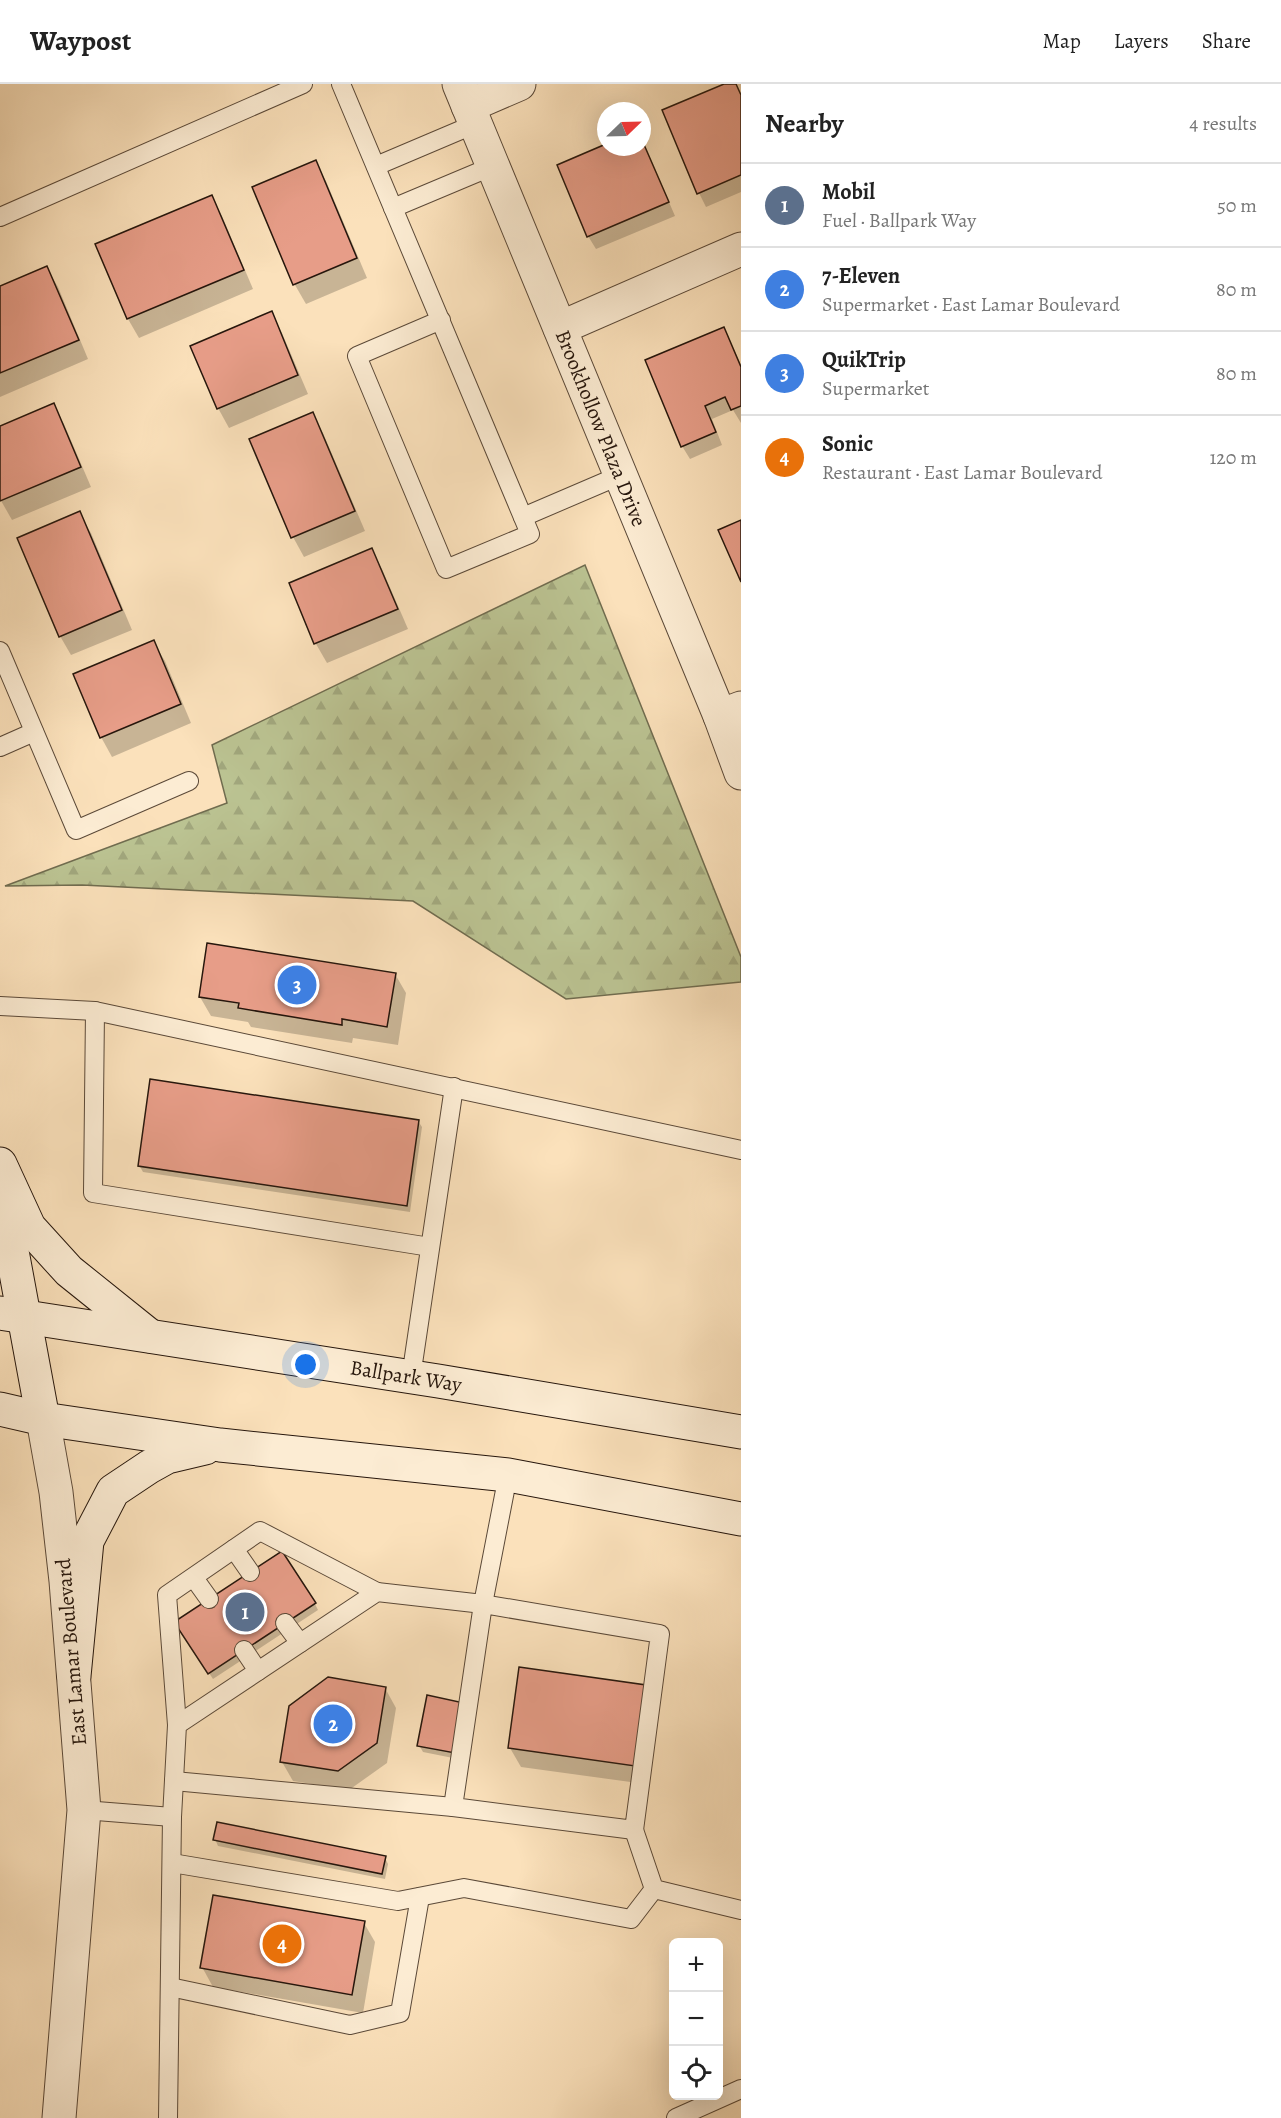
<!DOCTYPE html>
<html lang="en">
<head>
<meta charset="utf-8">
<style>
  body { margin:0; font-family:Alegreya,serif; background:#f2f2f2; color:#222 }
  .controls { position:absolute; right:18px; bottom:18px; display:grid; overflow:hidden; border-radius:9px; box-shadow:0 6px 24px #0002 }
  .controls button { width:54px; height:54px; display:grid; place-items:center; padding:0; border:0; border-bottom:2px solid #e0e0e0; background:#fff; color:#222; font:30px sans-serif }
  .compass { position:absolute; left:597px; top:18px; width:54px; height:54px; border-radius:50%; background:#fff; box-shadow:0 6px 24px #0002; rotate:67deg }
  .you { position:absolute; left:306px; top:1281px; width:21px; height:21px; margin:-15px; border:4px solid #fff; border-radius:50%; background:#1a73e8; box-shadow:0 0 0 9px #1a73e833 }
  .badge { display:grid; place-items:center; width:39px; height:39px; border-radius:50%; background:#8f2418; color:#fff; font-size:20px; font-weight:700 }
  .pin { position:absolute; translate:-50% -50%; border:3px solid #fff; box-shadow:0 2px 6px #0006 }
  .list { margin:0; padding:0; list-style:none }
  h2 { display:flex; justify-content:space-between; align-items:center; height:78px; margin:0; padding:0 24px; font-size:26px }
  h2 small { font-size:20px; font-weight:400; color:#767676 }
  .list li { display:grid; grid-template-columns:39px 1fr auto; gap:18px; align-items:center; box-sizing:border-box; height:84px; padding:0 24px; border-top:2px solid #e0e0e0 }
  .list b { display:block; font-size:22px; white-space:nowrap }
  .list p { margin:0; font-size:20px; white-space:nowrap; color:#767676 }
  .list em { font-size:20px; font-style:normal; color:#767676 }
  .icon { flex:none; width:33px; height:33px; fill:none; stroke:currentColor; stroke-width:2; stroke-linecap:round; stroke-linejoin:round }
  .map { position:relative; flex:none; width:741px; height:2034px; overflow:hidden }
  header { display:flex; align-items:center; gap:36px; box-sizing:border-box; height:84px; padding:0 30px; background:#fff; border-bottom:2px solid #e0e0e0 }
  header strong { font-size:28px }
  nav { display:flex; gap:33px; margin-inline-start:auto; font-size:21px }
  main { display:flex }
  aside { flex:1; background:#fff }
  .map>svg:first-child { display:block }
  .forest { fill:url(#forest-firs); stroke:#706c4f; stroke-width:1.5 }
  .shadow { fill:#0003 }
  .building { fill:#e79d88; stroke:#26160c; stroke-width:1.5 }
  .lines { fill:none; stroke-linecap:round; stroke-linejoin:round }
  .service-casing { stroke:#5b4938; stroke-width:20 }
  .minor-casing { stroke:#5b4938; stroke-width:35 }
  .tertiary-casing { stroke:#5b4938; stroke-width:35 }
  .secondary-casing { stroke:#26160c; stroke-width:35 }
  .service { stroke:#fcecd3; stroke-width:18 }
  .minor { stroke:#fcecd3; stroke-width:33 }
  .tertiary { stroke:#fcecd3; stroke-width:33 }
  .secondary { stroke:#fcecd3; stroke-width:33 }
  .labels { text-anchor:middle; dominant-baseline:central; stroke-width:4.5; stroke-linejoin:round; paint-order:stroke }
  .street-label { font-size:21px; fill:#26160c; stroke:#fcecd3 }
</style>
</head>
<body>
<header>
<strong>Waypost</strong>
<nav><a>Map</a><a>Layers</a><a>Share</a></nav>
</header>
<main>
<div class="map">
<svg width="741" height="2034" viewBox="0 0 741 2034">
  <defs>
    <pattern id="forest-firs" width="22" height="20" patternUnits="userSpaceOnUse" patternTransform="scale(1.5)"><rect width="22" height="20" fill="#bbc392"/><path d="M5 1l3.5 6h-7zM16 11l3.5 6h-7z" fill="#a1a77d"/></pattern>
  </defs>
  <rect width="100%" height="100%" fill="#fbe1bb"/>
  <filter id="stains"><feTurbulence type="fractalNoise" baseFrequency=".00333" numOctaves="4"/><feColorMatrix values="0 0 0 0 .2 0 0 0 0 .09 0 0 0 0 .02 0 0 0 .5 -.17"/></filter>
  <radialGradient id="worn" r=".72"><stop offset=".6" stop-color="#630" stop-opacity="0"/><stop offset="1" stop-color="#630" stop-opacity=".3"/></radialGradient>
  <!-- forest -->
  <polygon class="forest" points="585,481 741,873 741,898 566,915 413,817 82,801 5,802 227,719 212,661"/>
  <!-- shadow -->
  <g class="shadow">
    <polygon points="728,0 735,0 741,10 741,108 706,123 699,109 664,27"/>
    <polygon points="642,56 675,132 596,165 588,152 606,62 642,63"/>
    <polygon points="315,78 326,97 367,194 306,220 295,201 254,104"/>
    <polygon points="211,113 222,132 253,205 139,254 128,235 97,161"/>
    <polygon points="47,184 58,203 88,275 0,313 0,204"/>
    <polygon points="271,229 282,249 308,310 229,344 218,324"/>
    <polygon points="724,244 741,281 741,339 733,326 712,335 722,361 690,375 682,362"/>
    <polygon points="53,321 64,340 91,403 12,436 0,415 0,343"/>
    <polygon points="312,330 323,349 365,447 304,473 293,453 251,356"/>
    <polygon points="79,429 91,449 132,546 71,571 60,552"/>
    <polygon points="371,466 382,485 408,545 327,579 316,560 291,500"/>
    <polygon points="153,558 165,577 191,639 112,673 101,653"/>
    <polygon points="395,890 406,909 398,961 353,954 352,959 251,943 248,938 211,932 200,913"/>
    <polygon points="418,1037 422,1043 410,1128 143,1088 139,1081"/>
    <polygon points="315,1520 318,1526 213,1595 180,1545"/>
    <polygon points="385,1604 396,1624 387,1679 349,1706 293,1697 282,1678"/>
    <polygon points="656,1621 645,1700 521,1683 510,1664"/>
    <polygon points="467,1627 458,1675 423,1668 419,1661"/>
    <polygon points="215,1755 385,1774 388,1780 385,1795 218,1762"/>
    <polygon points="364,1839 375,1858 363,1929 213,1903 202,1883"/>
  </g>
  <!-- building -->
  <g class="building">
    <polygon points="724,0 736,0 741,11 741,91 697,110 662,26"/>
    <polygon points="642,56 669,118 587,153 557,81 606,60 606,63 642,63"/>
    <polygon points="316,76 357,174 293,201 252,103"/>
    <polygon points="212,111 244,186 127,235 95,160"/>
    <polygon points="47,182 79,256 0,289 0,202"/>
    <polygon points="272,227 298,291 217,325 190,262"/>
    <polygon points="724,243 741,283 741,322 731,326 725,313 705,322 716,348 681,363 645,276"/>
    <polygon points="54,319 81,383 0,417 0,342"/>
    <polygon points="313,328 355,427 291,454 249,355"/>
    <polygon points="80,427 122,526 59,553 17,454"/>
    <polygon points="741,436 741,498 718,446"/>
    <polygon points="372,464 398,525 314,560 289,499"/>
    <polygon points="154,556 181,620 100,654 73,590"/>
    <polygon points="207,859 396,889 387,943 342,935 342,941 238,924 239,919 199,913"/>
    <polygon points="150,995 419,1036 407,1122 138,1082"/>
    <polygon points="282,1467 316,1519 208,1590 174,1538"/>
    <polygon points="519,1583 646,1601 635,1682 508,1664"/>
    <polygon points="328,1593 386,1603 377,1659 338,1687 280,1678 289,1622"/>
    <polygon points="427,1611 464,1619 455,1669 417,1662"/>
    <polygon points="217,1738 386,1772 382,1790 213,1756"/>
    <polygon points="213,1811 365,1837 352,1911 200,1884"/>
  </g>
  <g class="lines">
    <!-- service casing -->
    <g class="service-casing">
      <g id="service">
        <polyline points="341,0 530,450 446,485 357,272 441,236"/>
        <polyline points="376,82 475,40"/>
        <polyline points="393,124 493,82"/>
        <polyline points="0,133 303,0"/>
        <polyline points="523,433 621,391"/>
        <polyline points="0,567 76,746 189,697"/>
        <polyline points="0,663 34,648"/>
        <polyline points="0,922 95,927 741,1066"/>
        <polyline points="95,927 93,1109 430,1163"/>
        <polyline points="411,1293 454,1003"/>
        <polyline points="234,1465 250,1488"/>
        <polyline points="194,1494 209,1515"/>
        <polygon points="483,1520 660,1550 634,1746 453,1723"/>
        <polyline points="285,1539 300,1559"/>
        <polyline points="244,1566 258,1587"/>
        <polyline points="177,1641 167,1511 260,1447 377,1508"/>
        <polyline points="174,1697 453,1723"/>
        <polyline points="84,1726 172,1733"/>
        <polyline points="634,1746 654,1805 741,1826"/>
        <polyline points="172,1779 398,1817 464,1804 631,1835 654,1805"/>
        <polyline points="170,1903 350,1941 400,1929 420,1813"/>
        <polyline points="168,2034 172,1733 177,1641 377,1508 483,1520 508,1391"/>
        <polyline points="676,2034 741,2005"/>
      </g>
    </g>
    <!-- minor casing -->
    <g class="minor-casing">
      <g id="minor">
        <polyline points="468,22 519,0"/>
        <polyline points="560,244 741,165"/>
        <polyline points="720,632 741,624"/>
      </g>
    </g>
    <!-- tertiary casing -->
    <g class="tertiary-casing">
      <g id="tertiary">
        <polyline points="459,0 720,632 741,689"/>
        <polyline points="43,1335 56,1408 66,1497 84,1726 59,2034"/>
      </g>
    </g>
    <!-- secondary casing -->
    <g class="secondary-casing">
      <g id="secondary">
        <polyline points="0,1080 29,1143 69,1187 150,1252"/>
        <polyline points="2,1113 43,1335"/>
        <polyline points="0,1229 438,1297 741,1348"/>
        <polyline points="0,1325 43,1335 220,1361 508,1391 741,1435"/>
        <polyline points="74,1592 87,1457 113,1407 149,1383 167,1373 205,1364"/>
      </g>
    </g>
    <!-- service -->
    <use href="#service" class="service"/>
    <!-- minor -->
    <use href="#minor" class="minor"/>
    <!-- tertiary -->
    <use href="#tertiary" class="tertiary"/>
    <!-- secondary -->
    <use href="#secondary" class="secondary"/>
  </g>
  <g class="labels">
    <!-- street labels -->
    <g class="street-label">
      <text transform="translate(601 344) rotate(68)">Brookhollow Plaza Drive</text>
      <text transform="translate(406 1292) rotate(9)">Ballpark Way</text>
      <text transform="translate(71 1568) rotate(-95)">East Lamar Boulevard</text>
    </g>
  </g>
  <rect width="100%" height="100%" filter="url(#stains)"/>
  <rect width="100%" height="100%" fill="url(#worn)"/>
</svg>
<div class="controls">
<button>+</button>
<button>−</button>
<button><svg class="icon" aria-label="locate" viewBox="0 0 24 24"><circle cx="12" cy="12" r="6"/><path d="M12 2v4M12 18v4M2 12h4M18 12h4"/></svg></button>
</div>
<svg class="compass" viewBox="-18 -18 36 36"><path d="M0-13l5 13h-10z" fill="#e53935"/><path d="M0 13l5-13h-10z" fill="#767676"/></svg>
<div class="you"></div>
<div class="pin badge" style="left:245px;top:1528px;background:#5c6f8a">1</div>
<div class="pin badge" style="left:333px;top:1640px;background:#3f7fe0">2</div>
<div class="pin badge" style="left:297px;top:901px;background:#3f7fe0">3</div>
<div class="pin badge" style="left:282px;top:1860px;background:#e8710a">4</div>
</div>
<aside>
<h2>Nearby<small>4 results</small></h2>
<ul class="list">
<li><span class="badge" style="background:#5c6f8a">1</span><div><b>Mobil</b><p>Fuel · Ballpark Way</p></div><em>50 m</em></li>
<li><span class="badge" style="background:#3f7fe0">2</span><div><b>7-Eleven</b><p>Supermarket · East Lamar Boulevard</p></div><em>80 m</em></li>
<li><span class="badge" style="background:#3f7fe0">3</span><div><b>QuikTrip</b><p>Supermarket</p></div><em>80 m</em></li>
<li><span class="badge" style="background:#e8710a">4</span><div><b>Sonic</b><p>Restaurant · East Lamar Boulevard</p></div><em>120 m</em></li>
</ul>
</aside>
</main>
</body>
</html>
